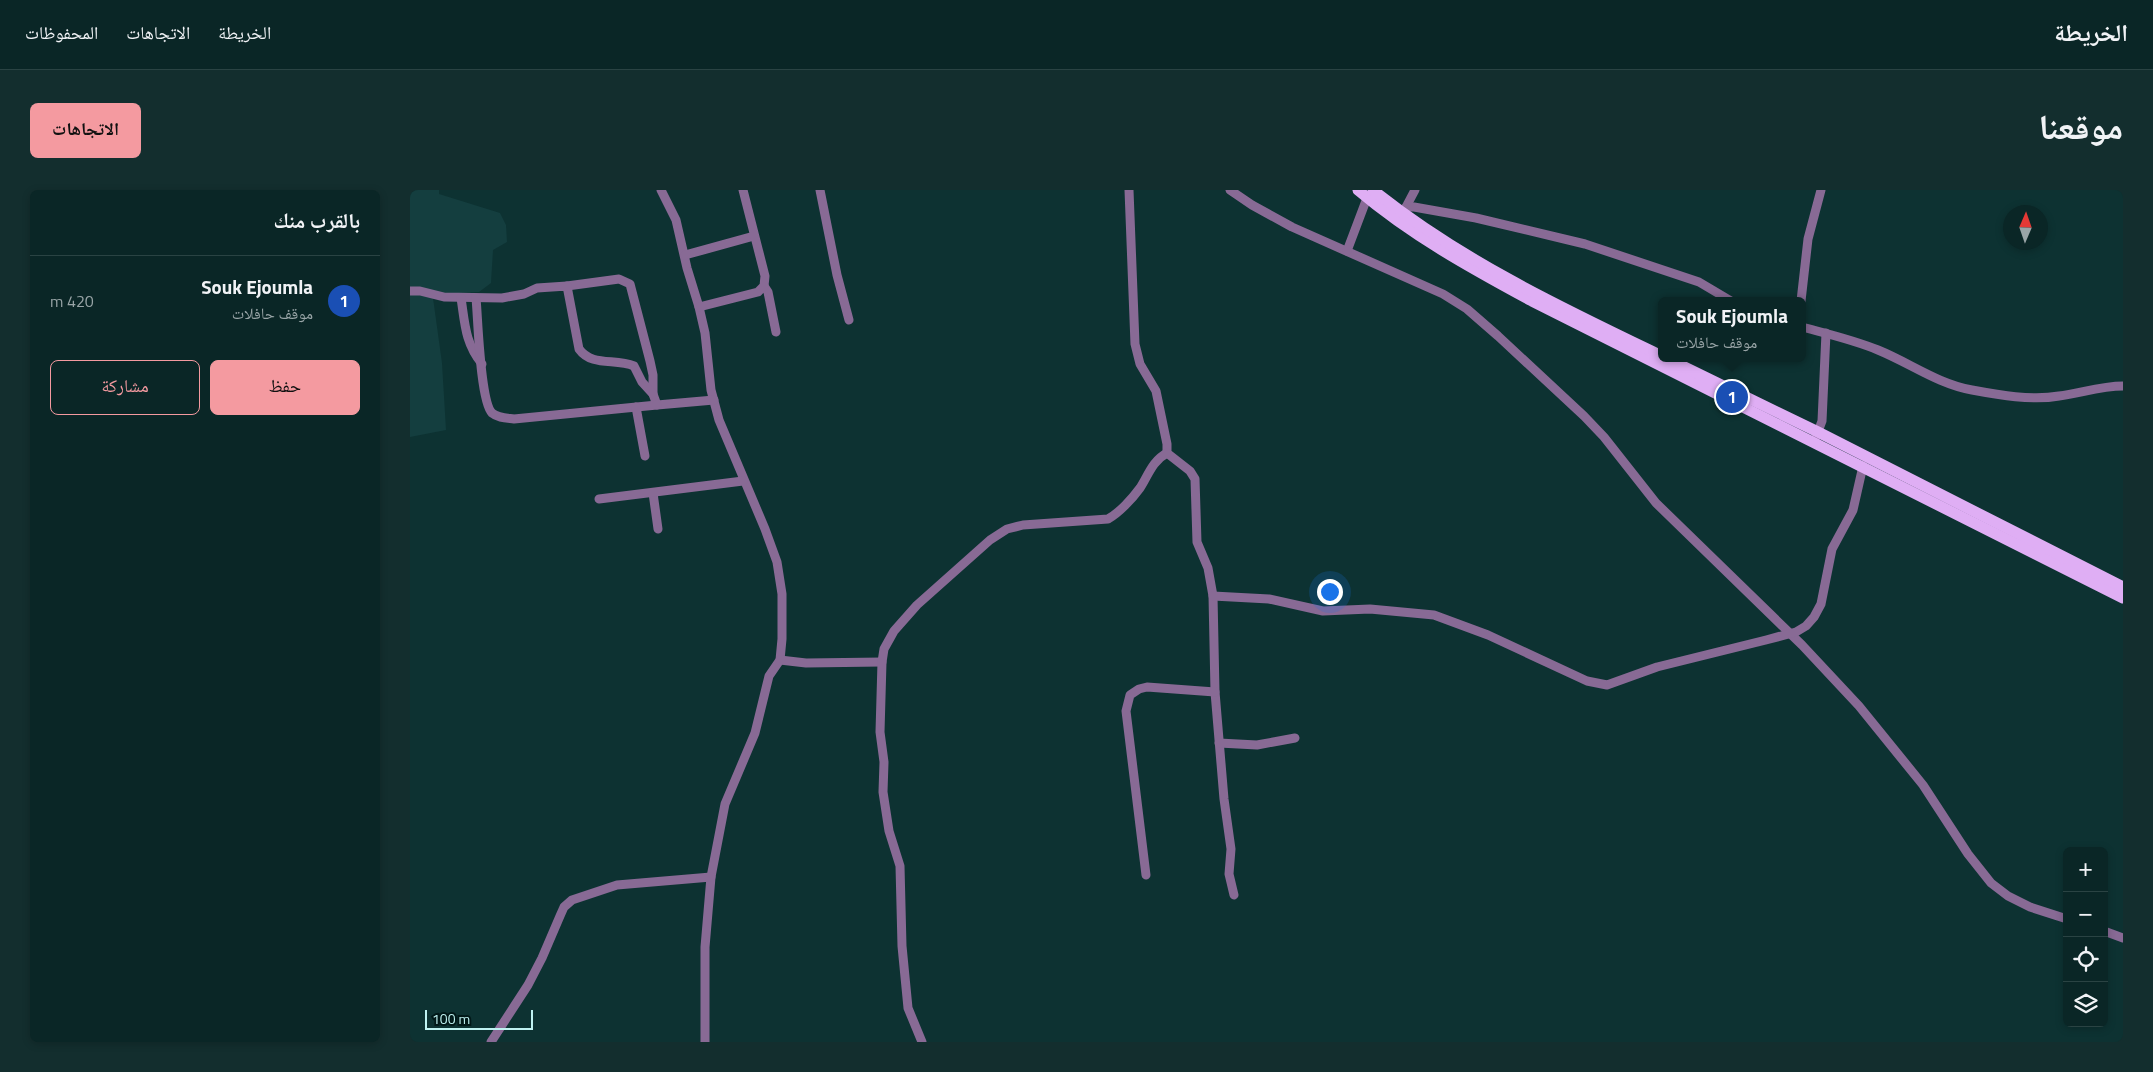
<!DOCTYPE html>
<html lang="ar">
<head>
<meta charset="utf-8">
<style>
  body { margin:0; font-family:"Titillium Web","Noto Naskh Arabic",sans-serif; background:#132e2e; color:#f1f3f6; direction:rtl }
  .controls { position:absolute; right:15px; bottom:15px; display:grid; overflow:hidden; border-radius:8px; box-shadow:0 2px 8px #0003 }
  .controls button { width:45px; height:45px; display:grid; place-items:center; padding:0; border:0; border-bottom:1px solid #2a4343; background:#0a2626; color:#f1f3f6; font:25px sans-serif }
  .compass { position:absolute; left:1593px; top:15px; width:45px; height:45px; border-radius:50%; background:#0a2626; box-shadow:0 2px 8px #0003; rotate:2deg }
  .scale { position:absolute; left:15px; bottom:12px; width:108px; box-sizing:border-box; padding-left:5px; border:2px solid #bff2f1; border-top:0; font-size:14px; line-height:18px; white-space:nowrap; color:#bff2f1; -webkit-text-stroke:4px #011818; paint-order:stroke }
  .you { position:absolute; left:919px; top:401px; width:18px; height:18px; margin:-12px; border:4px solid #fff; border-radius:50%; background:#1a73e8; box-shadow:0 0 0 8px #1a73e833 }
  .badge { display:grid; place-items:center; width:32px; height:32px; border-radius:50%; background:#f49aa0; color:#fff; font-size:16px; font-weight:700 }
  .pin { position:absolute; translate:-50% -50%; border:2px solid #fff; box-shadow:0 1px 5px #0006 }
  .popup { position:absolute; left:1248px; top:107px; width:148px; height:65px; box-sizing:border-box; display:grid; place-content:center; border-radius:8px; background:#0a2626; filter:drop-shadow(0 1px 4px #0005); font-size:16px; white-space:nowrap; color:#99a5a7 }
  .popup b { font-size:19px; color:#f1f3f6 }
  .popup::after { content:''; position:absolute; left:50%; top:100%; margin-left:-10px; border:10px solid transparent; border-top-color:#0a2626 }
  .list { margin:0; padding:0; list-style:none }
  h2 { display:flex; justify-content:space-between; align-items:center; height:65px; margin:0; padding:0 20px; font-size:21px }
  h2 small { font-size:16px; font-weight:400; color:#99a5a7 }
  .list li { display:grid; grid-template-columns:32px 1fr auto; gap:15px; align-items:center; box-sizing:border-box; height:90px; padding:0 20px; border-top:1px solid #2a4343 }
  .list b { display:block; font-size:19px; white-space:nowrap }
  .list p { margin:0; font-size:16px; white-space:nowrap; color:#99a5a7 }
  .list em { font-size:16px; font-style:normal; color:#99a5a7 }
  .actions { display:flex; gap:10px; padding:15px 20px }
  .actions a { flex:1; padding:11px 0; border:1px solid #f49aa0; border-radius:8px; text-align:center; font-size:18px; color:#f49aa0 }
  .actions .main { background:#f49aa0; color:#111 }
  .icon { flex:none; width:28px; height:28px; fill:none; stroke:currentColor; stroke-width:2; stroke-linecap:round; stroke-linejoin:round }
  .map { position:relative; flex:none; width:1713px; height:852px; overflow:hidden; direction:ltr; border-radius:8px }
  header { display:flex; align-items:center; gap:30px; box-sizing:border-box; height:70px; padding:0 25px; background:#0a2626; border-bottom:1px solid #2a4343 }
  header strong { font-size:24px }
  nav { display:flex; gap:28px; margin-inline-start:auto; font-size:18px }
  .intro { display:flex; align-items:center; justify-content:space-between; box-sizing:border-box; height:120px; padding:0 30px }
  h1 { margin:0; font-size:35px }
  .button { padding:12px 22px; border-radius:8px; background:#f49aa0; color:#111; font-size:18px; font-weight:700 }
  main { display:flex; gap:30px; padding:0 30px }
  aside { flex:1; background:#0a2626; border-radius:8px; box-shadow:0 2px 8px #0003 }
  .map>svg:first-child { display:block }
  .built { fill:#143e3f }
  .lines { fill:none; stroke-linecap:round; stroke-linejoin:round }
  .minor { stroke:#886a95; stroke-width:9 }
  .major { stroke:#dfaef4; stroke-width:11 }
</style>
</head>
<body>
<header>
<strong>الخريطة</strong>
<nav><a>الخريطة</a><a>الاتجاهات</a><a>المحفوظات</a></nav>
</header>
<div class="intro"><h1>موقعنا</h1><a class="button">الاتجاهات</a></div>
<main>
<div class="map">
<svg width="1713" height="852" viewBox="0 0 1713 852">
  <rect width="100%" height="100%" fill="#0d3232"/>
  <!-- built -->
  <polygon class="built" points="0,0 29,0 29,4 90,23 96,35 97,52 83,60 81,93 69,102 31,104 23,108 32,173 36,240 0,247"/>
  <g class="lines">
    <!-- minor -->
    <g class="minor">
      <polyline points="251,0 266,30 277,78 289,117 295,143 301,200 309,230 355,339 367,372 372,404 372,449 370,470 359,486 345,543 315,614 301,687 295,757 295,852"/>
      <polyline points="410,0 427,85 439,130"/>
      <polyline points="719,0 725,154 730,174 746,201 757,254 757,263 780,281 785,289 787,352 798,378 803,406 805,502 814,609 821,659 819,684 824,705"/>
      <polyline points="820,0 842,15 882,37 1033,104 1057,119 1088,146 1174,226 1194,247 1246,313 1392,455 1449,516 1513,595 1558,664 1581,693 1598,706 1620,717 1657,729"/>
      <polyline points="996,17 1005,0"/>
      <polyline points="991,28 996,17 1004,17 1066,28 1175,54 1289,92 1321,111"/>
      <polyline points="937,61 957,8"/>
      <polyline points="275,65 344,46"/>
      <polyline points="157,96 209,89 220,94 240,171 243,185 243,204"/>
      <polyline points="354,96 358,102 366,142"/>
      <path d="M0,101h10l24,6 58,1 22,-4 13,-6 30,-2 12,63c13,18 36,9 55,17l8,16 11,12 4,11 57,-5"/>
      <path d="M51,108c4,26 4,45 21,66"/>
      <path d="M66,108c2,20 4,103 16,115 6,5 14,5 22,6l143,-14"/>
      <polyline points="1391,111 1398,49 1411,0"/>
      <polyline points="289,117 348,102 354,96 355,86 333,0"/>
      <path d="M1392,137c26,7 52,13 76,23 32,13 60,34 94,40 27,5 60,11 87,6 22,-3 42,-10 64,-10"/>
      <polyline points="226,217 235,266"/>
      <polyline points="1406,247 1412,231 1416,143"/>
      <polyline points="243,303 248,339"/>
      <polyline points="189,309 333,291"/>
      <polyline points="803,406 859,409 913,421 960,419 1024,425 1078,445 1177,491 1197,495 1247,477 1356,450 1386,442 1396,436 1404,427 1411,414 1422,359 1443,320 1453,276"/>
      <polyline points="370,470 396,473 472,472"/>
      <polyline points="809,553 847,555 885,548"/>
      <polyline points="736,685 716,521 720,505 729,499 737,497 805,502"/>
      <polyline points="1694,741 1713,748"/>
      <polyline points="81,852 118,795 132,768 150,726 154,717 162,710 207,695 301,687"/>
      <path d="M512,852l-14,-34 -6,-62 -2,-80 -11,-35 -6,-39 1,-30 -4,-30 2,-70 2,-13 10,-18 23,-26 73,-65 17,-11 16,-4 85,-6c11,-6 24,-20 32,-31 8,-12 12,-27 27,-35"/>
    </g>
    <!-- major -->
    <g class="major">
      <path d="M948,0c53,45 113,78 174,111l591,297"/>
      <path d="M963,0c87,70 189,118 289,166"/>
      <polyline points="1256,168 1408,242 1713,397"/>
    </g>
  </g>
</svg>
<div class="controls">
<button>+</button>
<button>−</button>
<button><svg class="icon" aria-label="locate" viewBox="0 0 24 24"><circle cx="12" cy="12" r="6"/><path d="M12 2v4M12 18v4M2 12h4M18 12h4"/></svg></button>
<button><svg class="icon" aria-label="layers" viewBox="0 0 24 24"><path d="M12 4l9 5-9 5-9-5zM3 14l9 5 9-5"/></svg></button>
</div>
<svg class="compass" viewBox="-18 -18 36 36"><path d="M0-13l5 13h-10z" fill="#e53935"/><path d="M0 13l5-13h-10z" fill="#99a5a7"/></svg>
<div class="scale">100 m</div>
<div class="you"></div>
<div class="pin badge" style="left:1322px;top:207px;background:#1a4fb4">1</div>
<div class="popup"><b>Souk Ejoumla</b>موقف حافلات</div>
</div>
<aside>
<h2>بالقرب منك<small></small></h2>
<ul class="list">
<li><span class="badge" style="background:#1a4fb4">1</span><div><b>Souk Ejoumla</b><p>موقف حافلات</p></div><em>420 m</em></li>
</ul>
<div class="actions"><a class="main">حفظ</a><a>مشاركة</a></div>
</aside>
</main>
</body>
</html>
